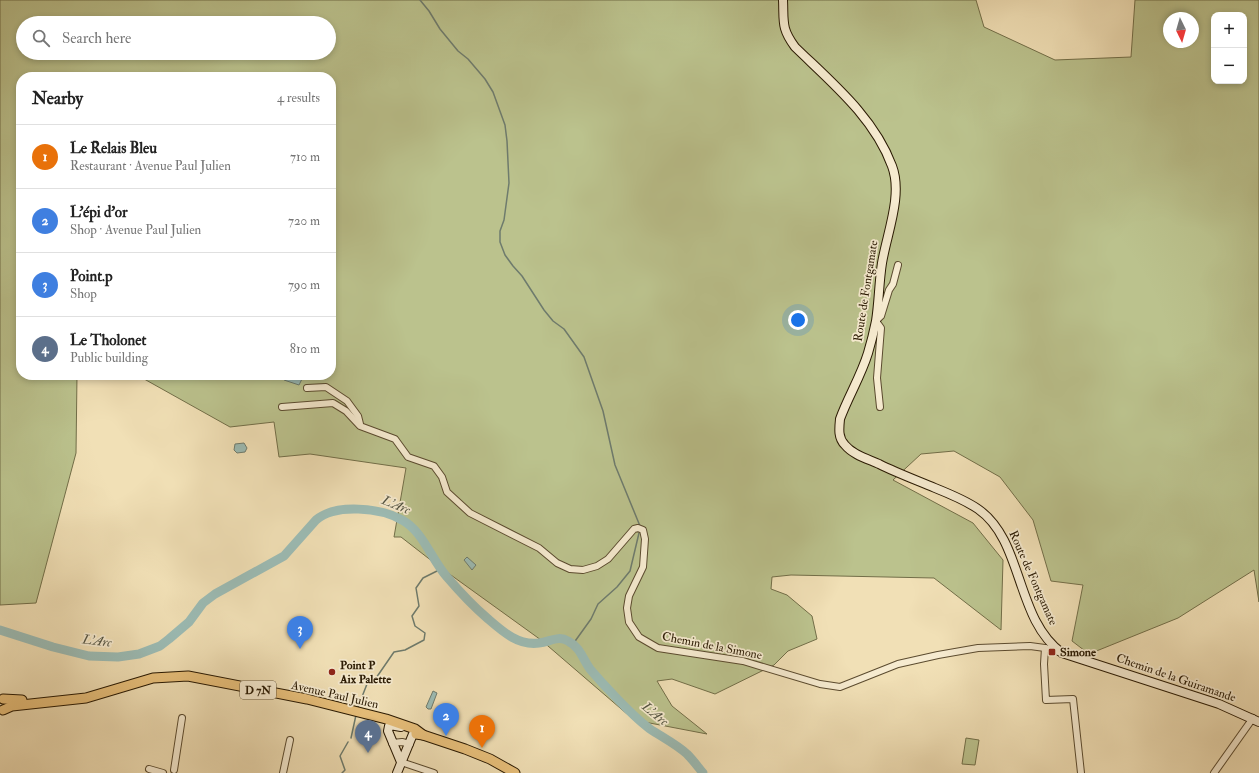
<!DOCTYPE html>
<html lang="en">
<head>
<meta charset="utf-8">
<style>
  body { margin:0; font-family:"IM FELL Double Pica",serif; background:#f2f2f2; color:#222 }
  .controls { position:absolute; right:12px; top:12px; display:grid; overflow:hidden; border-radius:8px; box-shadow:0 2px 6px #0003 }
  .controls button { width:36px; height:36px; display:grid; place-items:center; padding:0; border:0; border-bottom:1px solid #e0e0e0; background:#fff; color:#222; font:20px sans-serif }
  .compass { position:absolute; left:1163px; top:12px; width:36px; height:36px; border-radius:50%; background:#fff; box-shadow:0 2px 6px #0003; rotate:175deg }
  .you { position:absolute; left:798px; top:320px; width:14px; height:14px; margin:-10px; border:3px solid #fff; border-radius:50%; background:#1a73e8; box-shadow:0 0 0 6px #1a73e833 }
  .badge { display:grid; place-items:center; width:26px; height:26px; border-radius:50%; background:#b45309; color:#fff; font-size:13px; font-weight:700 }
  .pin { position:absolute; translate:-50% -33px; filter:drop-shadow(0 1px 2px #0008) }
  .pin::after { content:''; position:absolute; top:21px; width:14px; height:12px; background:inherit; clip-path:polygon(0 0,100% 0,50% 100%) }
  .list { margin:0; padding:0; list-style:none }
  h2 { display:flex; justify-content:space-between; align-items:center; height:52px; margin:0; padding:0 16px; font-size:17px }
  h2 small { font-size:13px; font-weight:400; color:#767676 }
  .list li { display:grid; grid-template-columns:26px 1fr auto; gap:12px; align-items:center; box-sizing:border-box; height:64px; padding:0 16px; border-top:1px solid #e0e0e0 }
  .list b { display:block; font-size:15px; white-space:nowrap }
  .list p { margin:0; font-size:13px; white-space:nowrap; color:#767676 }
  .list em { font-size:13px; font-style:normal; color:#767676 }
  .icon { flex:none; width:22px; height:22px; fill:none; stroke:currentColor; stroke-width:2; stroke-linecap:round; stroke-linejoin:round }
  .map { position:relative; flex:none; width:1259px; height:773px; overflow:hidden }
  .search { position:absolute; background:#fff; box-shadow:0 2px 6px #0003; left:16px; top:16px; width:320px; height:44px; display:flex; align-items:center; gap:10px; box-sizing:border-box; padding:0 14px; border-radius:22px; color:#767676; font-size:15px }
  .panel { position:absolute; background:#fff; box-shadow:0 2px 6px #0003; left:16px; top:72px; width:320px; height:308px; border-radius:16px }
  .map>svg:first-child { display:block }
  .green { fill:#bbc28d; stroke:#726e48; fill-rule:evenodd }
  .water { fill:#9cbcb5; stroke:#6e7b6d }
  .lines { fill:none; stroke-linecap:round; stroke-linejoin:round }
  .stream { stroke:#6e7b6d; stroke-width:1.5 }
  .river { stroke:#9cbcb5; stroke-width:9 }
  .street-casing { stroke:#5b4b2f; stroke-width:8 }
  .secondary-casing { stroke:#291902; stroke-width:10 }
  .primary-casing { stroke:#291902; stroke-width:11 }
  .street { stroke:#f6ebd0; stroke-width:6 }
  .secondary { stroke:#f6ebd0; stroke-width:8 }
  .primary { stroke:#e8c07b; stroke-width:9 }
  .poi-dot { fill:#8f2418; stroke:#f6ebd0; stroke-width:1.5 }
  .labels { text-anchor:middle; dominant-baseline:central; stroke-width:3.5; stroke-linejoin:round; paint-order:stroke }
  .shield { fill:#f6ebd0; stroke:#665840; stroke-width:1 }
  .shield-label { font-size:11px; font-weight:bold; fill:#291902 }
  .street-label { font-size:12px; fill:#291902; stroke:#f6ebd0 }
  .poi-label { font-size:12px; font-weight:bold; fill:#291902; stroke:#f6ebd0; text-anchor:start }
  .water-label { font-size:13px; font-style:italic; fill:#515241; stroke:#f6ebd0 }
</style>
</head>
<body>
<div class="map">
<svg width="1259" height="773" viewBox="0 0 1259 773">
  <rect width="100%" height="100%" fill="#f1e0b6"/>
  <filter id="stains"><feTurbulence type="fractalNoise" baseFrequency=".005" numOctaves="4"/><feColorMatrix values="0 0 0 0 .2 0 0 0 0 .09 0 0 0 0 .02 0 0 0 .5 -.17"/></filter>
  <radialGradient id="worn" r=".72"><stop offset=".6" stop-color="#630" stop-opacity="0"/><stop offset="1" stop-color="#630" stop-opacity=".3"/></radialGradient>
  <!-- green -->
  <g class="green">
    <path d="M0,0h976l8,27 71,33 76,-3 4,-57h124v602l-5,-32 -76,48 -89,36 -17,-13 11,-56 -32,-4 -18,-61 -33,-43 -46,-26 -33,3 -28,26 80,43 30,37 -2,70 -67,-52 -143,-3 -19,2 -1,12 16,6 25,21 5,23 -29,12 -14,14 -59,29 -43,-15 -15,2 15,25 35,28 -73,-14 -93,-80 -104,-75 -36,-28h-7l12,-69 -96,-14 -31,3 -5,-35 -44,5 -93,-52h194v-298h-310v298h56l-1,78 -40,150 -36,2zM1214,15h30v66h-30zM1169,18h24v24h-24zM23,23h306v30h-306z"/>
    <polygon points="966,738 979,740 975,765 962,764"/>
  </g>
  <!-- water -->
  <g class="water">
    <polygon points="285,375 290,375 302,379 299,385 284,380"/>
    <polygon points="244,443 247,448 245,452 237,453 234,450 235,444"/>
    <polygon points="467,557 476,565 472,570 464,560"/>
    <polygon points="433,691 437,693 431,709 428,709 426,707"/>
  </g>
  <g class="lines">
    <!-- stream -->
    <g class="stream">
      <polyline points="420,0 429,11 440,29 458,51 468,59 485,79 493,92 505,125 507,141 509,183 504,220 500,231 500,242 505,255 513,266 522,276 544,310 553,321 564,329 584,357 603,411 615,465 640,526"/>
      <polyline points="573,644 591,619 598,604 617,587 630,571 639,533"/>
      <polyline points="358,707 367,684 374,681 394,652 405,650 424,640 425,633 415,626 412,616 419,606 416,588 423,578 441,569"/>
      <polyline points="351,738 356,715"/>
      <polyline points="342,773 345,770 340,756 348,742"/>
    </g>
    <!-- river -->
    <path class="river" d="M0,630l53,17 36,9 29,1 21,-3 21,-8 9,-7 20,-17 14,-19 12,-9 69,-38 32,-36c20,-17 65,-12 86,0 21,11 29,39 45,57 12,14 26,29 40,41 15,13 31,28 52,25 11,-1 19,-8 29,-2 13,7 14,17 22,28 6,7 12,14 18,20 13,14 27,29 42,40 12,8 26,15 37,25 6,6 11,13 16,19"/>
    <!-- street casing -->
    <g class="street-casing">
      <g id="street">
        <polyline points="307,388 326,387 347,401 358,416 360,424"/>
        <polyline points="282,407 333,403 346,411 360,426 395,439 408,457 434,466 442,477 447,492 470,513 539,548 557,563 570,569 583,570 597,566 608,559 634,529 638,528 643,530 645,539 643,567 629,596 627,608 629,622 639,637 658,648 743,661 820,684 840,687 898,664 938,655 978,648 1030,646 1045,648 1059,652"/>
        <polyline points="880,407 877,378 881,328 876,321 881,316 889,290 893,284 898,265"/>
        <polyline points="1045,648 1044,664 1046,700 1073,699 1081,773"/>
        <polyline points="392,743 402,742 410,744"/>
        <polyline points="401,762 434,773"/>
        <polyline points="149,769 163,773"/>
        <polyline points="174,770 182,718"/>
        <polyline points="283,773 290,740"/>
        <polyline points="1214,773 1253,718"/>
      </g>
    </g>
    <!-- secondary casing -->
    <g class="secondary-casing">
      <g id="secondary">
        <path d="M783,0c1,22 -2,28 12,47 36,35 79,70 97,119 11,29 -5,67 -10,97 -3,19 -3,39 -6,58 -2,10 -5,22 -8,32 -7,23 -20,44 -28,66 -1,10 -2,19 5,26 8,10 23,14 34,19 18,9 37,16 56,24 15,6 30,12 43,21 46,32 37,110 84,144l157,51 40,18"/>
        <polyline points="401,727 390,725 389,726 388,731 401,762"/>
        <polyline points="397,773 413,734"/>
      </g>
    </g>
    <!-- primary casing -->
    <g class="primary-casing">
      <g id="primary">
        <polyline points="3,699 22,700"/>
        <polyline points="3,710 12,706 86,698 153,678 188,676 307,699 386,719 415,729 423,735"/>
        <polyline points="416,734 423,735 465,749 490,759 515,773"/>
      </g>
    </g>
    <!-- street -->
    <use href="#street" class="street"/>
    <!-- secondary -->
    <use href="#secondary" class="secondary"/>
    <!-- primary -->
    <use href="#primary" class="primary"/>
  </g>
  <!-- markers -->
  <g class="poi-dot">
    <rect x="1048" y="648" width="8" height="8" rx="2"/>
    <circle cx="332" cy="672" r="4"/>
  </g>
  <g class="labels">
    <!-- shield labels -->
    <rect class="shield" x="240" y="681" width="36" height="18" rx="3"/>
    <g class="shield-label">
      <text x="258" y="690">D 7N</text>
    </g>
    <!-- street labels -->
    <g class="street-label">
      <text transform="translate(866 291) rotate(-81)">Route de Fontgamate</text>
      <text transform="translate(1033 578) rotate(66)">Route de Fontgamate</text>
      <text transform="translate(712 646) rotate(11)">Chemin de la Simone</text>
      <text transform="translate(1176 678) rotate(19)">Chemin de la Guiramande</text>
      <text transform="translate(335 695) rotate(13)">Avenue Paul Julien</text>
    </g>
    <!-- poi labels -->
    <g class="poi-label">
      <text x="1060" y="652">Simone</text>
      <text x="340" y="665">Point P<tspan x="340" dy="14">Aix Palette</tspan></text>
    </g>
    <!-- water labels -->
    <g class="water-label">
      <text transform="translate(396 505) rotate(22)">L'Arc</text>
      <text transform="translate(97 641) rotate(7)">L'Arc</text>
      <text transform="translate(655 714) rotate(39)">L'Arc</text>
    </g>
  </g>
  <rect width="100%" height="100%" filter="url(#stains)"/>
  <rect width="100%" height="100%" fill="url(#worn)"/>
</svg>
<div class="controls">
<button>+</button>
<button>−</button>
</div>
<svg class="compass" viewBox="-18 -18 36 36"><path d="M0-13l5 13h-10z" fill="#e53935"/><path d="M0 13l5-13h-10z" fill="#767676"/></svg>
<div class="you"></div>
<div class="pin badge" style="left:482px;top:748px;background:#e8710a">1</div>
<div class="pin badge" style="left:446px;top:736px;background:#3f7fe0">2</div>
<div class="pin badge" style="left:300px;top:649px;background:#3f7fe0">3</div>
<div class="pin badge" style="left:368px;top:753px;background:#5c6f8a">4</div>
<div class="search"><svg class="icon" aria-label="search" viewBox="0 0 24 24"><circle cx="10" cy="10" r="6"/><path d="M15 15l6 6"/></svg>Search here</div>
<section class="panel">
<h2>Nearby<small>4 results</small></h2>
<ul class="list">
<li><span class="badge" style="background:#e8710a">1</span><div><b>Le Relais Bleu</b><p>Restaurant · Avenue Paul Julien</p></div><em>710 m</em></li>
<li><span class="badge" style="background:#3f7fe0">2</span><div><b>L'épi d'or</b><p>Shop · Avenue Paul Julien</p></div><em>720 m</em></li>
<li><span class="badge" style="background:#3f7fe0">3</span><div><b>Point.p</b><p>Shop</p></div><em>790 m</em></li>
<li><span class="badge" style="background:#5c6f8a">4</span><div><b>Le Tholonet</b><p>Public building</p></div><em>810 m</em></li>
</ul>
</section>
</div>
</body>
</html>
